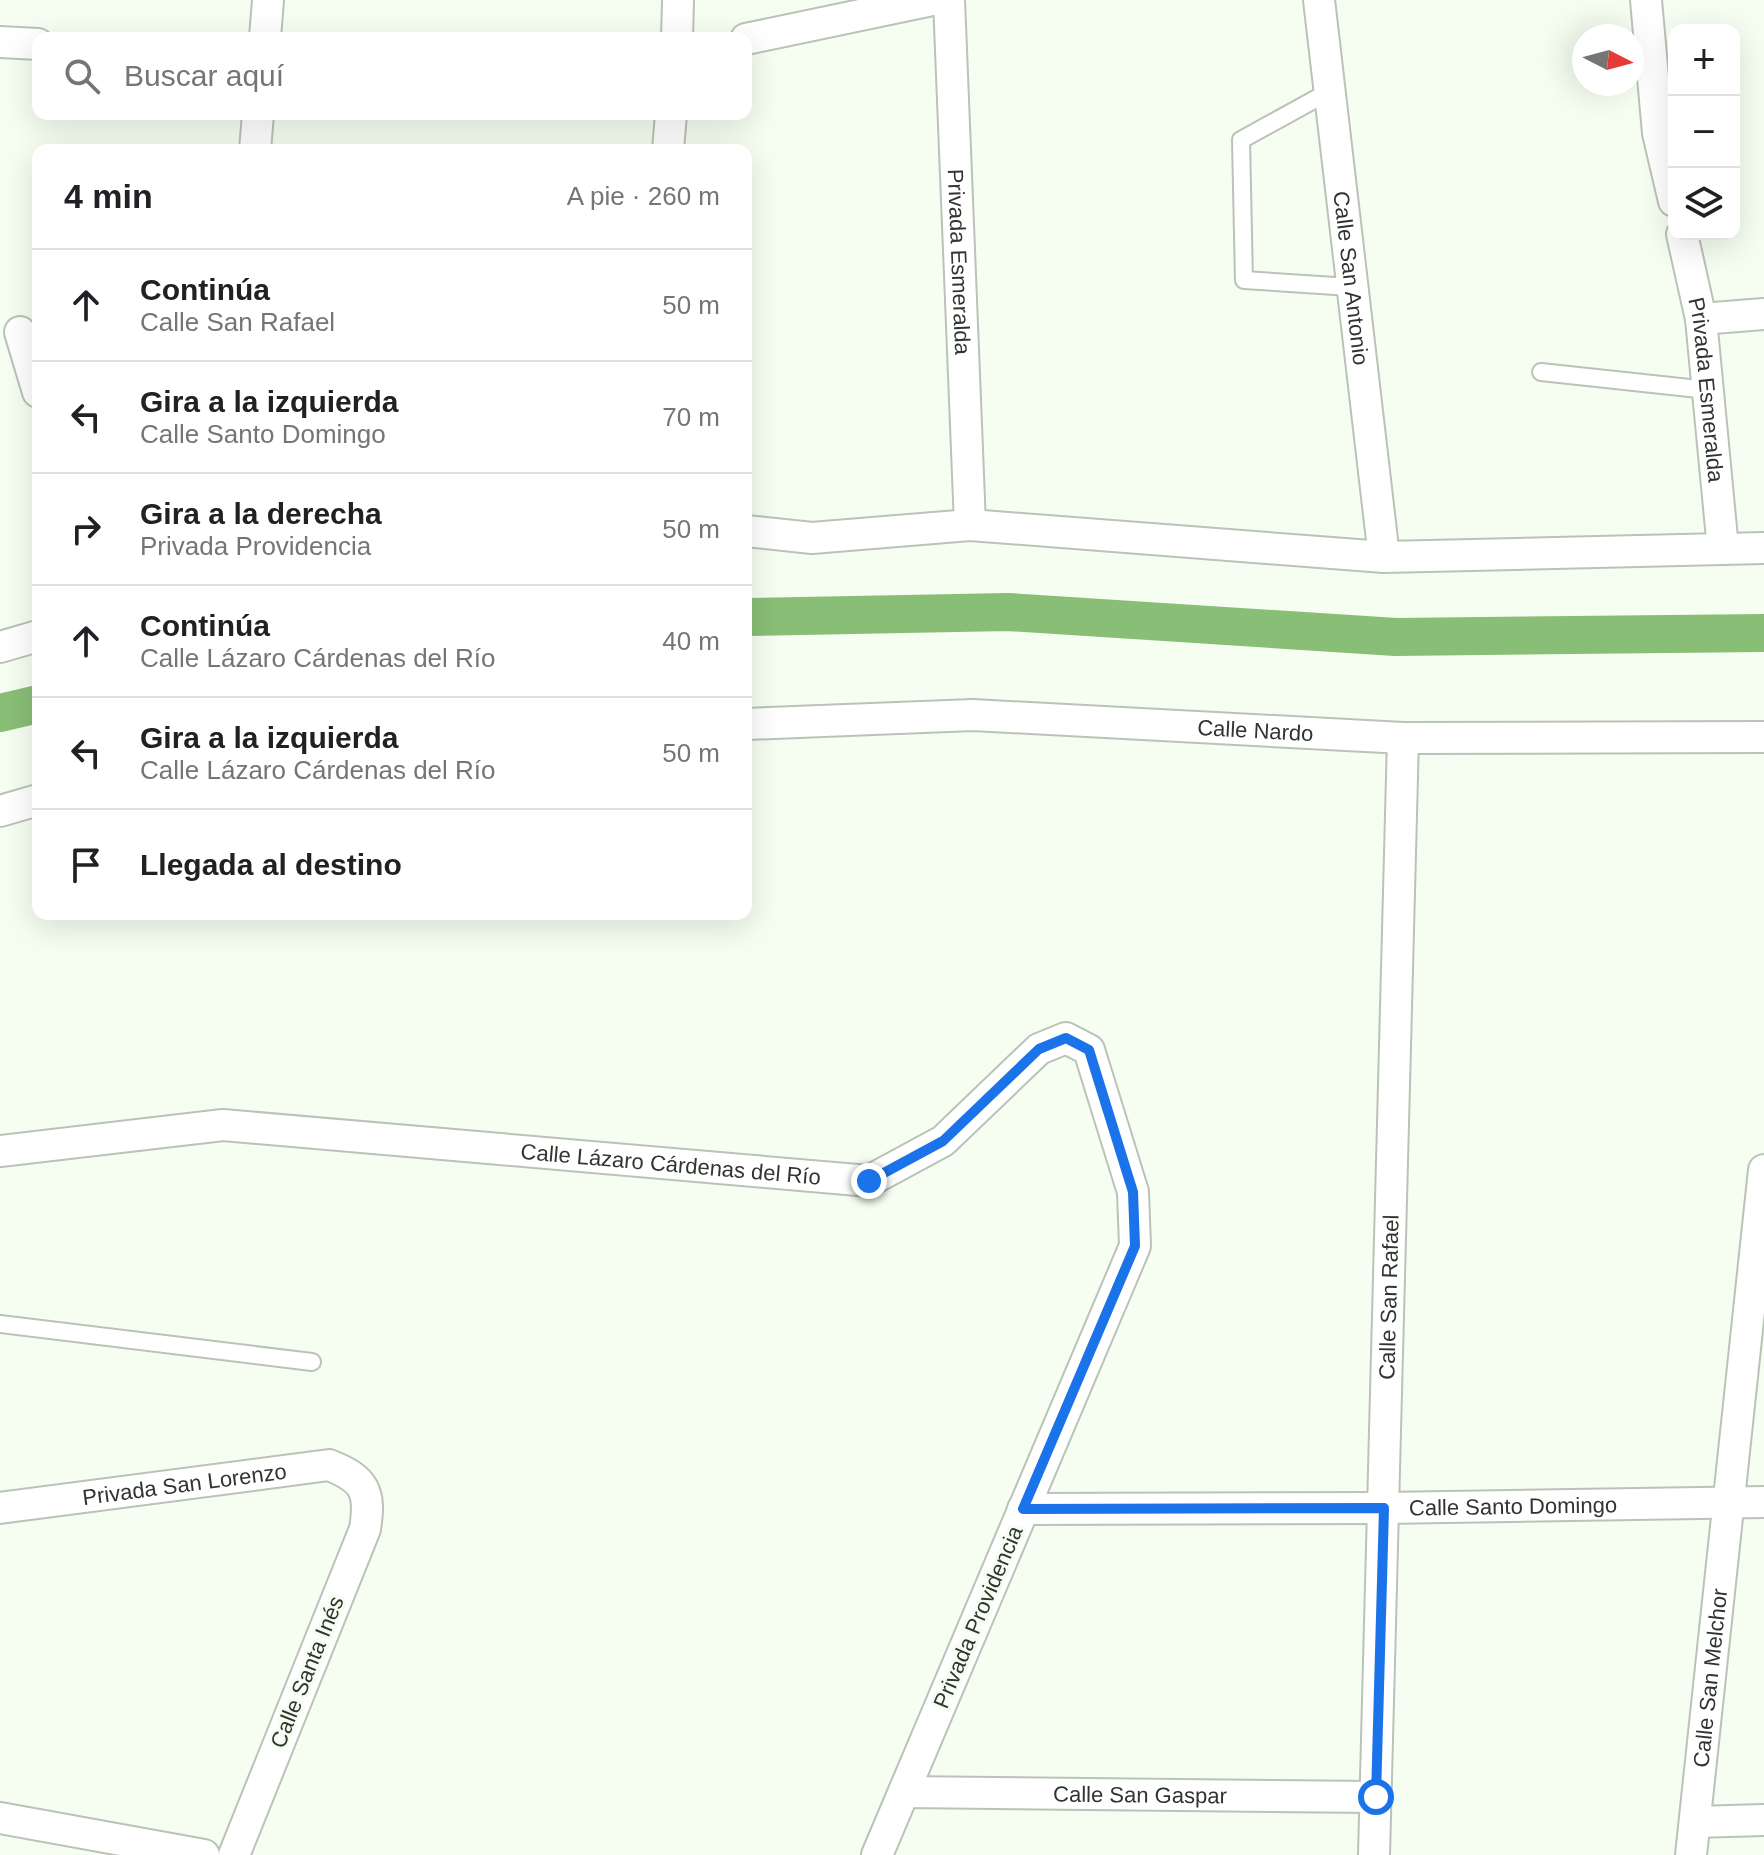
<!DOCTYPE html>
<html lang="es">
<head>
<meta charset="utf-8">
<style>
  body { margin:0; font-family:Arial,sans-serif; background:#f6f6f6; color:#202124 }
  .controls { position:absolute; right:24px; top:24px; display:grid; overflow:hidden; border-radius:16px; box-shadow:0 8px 32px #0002 }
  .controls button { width:72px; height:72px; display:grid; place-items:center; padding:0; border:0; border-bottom:2px solid #e0e0e0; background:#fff; color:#202124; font:40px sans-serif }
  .compass { position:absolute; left:1572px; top:24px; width:72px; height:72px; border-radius:50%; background:#fff; box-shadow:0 8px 32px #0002; rotate:96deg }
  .stop { position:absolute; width:24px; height:24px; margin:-18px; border:6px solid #1a73e8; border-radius:50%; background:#fff }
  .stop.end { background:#1a73e8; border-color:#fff; box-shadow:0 2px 8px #0008 }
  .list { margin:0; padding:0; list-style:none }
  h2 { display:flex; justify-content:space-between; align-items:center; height:104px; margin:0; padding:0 32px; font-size:34px }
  h2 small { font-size:26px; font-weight:400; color:#757577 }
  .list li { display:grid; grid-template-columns:52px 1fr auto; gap:24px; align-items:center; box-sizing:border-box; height:112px; padding:0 32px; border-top:2px solid #e0e0e0 }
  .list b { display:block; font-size:30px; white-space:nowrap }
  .list p { margin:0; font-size:26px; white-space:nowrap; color:#757577 }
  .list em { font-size:26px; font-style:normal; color:#757577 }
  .icon { flex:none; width:44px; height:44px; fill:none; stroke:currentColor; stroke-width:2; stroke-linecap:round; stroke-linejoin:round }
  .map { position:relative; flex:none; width:1764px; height:1855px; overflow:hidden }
  .search { position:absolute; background:#fff; box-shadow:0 8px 32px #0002; left:32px; top:32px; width:720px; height:88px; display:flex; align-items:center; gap:20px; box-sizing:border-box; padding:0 28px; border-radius:16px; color:#757577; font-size:30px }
  .panel { position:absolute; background:#fff; box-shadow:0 8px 32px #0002; left:32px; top:144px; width:720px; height:776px; border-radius:16px }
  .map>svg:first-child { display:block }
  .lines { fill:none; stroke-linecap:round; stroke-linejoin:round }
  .canal { stroke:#89be76; stroke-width:38 }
  .service-casing { stroke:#bac3b7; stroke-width:20 }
  .minor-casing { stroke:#bac3b7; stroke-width:34 }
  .service { stroke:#fff; stroke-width:16 }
  .minor { stroke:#fff; stroke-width:30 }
  .route { stroke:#1a73e8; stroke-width:10 }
  .labels { text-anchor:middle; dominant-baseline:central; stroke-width:7; stroke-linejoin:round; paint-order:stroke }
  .street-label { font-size:22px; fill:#313530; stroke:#f5fef1 }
</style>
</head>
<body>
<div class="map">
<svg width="1764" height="1855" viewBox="0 0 1764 1855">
  <rect width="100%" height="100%" fill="#f5fef1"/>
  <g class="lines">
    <!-- canal -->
    <g class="canal">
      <polyline points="746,617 1008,612 1396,637 1764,633"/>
      <polyline points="0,713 38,704"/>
    </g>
    <!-- service casing -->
    <g class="service-casing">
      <g id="service">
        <polyline points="1330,91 1241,140 1244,280 1350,287"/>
        <polyline points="1541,372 1708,390"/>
        <polyline points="0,1324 312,1362"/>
      </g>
    </g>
    <!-- minor casing -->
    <g class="minor-casing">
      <g id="minor">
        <path id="s1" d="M949,0l21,525"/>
        <path id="s2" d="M1319,0l65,557"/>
        <polyline points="1646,0 1658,133 1674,201"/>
        <polyline points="265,38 268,0"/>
        <polyline points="677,38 678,0"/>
        <polyline points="746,39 932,0"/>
        <polyline points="0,42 38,44"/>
        <polyline points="255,150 258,114"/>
        <polyline points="668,150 671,114"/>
        <path id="s3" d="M1682,234l19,85 22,230"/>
        <polyline points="1701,319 1764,314"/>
        <polyline points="20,332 38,392"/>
        <polyline points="746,531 812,538 970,525 1384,557 1764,548"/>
        <polyline points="0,647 38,636"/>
        <path id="s4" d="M746,724l227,-9 430,23 361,-1"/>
        <polyline points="0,811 38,800"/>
        <path id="s5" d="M0,1151l223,-26 646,56 74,-40 96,-92 27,-11 23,12 44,142 2,54 -258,609"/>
        <path id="s6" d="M0,1508l329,-43c36,14 42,27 36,64l-131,326"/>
        <path id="s7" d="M1023,1509l361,-1 380,-6"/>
        <path id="s8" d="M904,1792l472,5"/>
        <polyline points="0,1818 204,1855"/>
        <polyline points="1695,1822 1764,1820"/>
        <path id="s9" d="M1374,1855l29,-1117"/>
        <path id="s10" d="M1691,1855l73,-685"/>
      </g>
    </g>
    <!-- service -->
    <use href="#service" class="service"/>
    <!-- minor -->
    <use href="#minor" class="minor"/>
  </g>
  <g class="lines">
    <!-- route -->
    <polyline class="route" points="869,1181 943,1141 1039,1049 1066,1038 1089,1050 1133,1192 1135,1246 1023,1509 1384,1508 1376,1797"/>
  </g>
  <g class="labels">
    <!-- street labels -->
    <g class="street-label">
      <text stroke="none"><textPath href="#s1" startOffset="262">Privada Esmeralda</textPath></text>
      <text stroke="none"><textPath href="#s2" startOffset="280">Calle San Antonio</textPath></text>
      <text stroke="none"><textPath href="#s3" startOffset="158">Privada Esmeralda</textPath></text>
      <text stroke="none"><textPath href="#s4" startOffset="510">Calle Nardo</textPath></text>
      <text stroke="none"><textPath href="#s5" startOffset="674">Calle Lázaro Cárdenas del Río</textPath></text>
      <text stroke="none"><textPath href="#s9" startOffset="558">Calle San Rafael</textPath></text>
      <text stroke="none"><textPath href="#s6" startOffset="186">Privada San Lorenzo</textPath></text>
      <text stroke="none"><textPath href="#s7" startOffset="490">Calle Santo Domingo</textPath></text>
      <text transform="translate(978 1617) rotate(-67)">Privada Providencia</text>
      <text transform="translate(307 1672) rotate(-68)">Calle Santa Inés</text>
      <text stroke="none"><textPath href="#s10" startOffset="178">Calle San Melchor</textPath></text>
      <text stroke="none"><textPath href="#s8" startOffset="236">Calle San Gaspar</textPath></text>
    </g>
  </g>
</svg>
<div class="controls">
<button>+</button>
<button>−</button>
<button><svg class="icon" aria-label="layers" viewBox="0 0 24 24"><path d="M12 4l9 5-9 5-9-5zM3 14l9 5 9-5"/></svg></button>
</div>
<svg class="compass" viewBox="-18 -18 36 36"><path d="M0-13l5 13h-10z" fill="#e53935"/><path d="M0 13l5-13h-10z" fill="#757577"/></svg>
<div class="stop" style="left:1376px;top:1797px"></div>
<div class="stop end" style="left:869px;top:1181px"></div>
<div class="search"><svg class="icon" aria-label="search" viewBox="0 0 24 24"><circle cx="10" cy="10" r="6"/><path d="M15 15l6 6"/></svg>Buscar aquí</div>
<section class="panel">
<h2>4 min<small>A pie · 260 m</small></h2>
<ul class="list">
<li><svg class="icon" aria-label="ahead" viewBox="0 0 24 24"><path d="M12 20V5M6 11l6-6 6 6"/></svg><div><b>Continúa</b><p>Calle San Rafael</p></div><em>50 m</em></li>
<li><svg class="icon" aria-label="left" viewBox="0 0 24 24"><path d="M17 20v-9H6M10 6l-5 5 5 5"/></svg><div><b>Gira a la izquierda</b><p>Calle Santo Domingo</p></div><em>70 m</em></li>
<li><svg class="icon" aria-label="right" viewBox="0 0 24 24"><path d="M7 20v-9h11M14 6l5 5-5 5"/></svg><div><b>Gira a la derecha</b><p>Privada Providencia</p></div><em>50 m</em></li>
<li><svg class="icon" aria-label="ahead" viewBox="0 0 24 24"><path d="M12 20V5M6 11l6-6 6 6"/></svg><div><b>Continúa</b><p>Calle Lázaro Cárdenas del Río</p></div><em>40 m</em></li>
<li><svg class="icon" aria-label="left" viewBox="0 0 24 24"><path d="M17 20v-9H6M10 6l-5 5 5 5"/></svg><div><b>Gira a la izquierda</b><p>Calle Lázaro Cárdenas del Río</p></div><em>50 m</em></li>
<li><svg class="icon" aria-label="arrive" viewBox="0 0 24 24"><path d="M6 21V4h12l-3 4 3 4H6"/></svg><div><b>Llegada al destino</b></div></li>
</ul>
</section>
</div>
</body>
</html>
